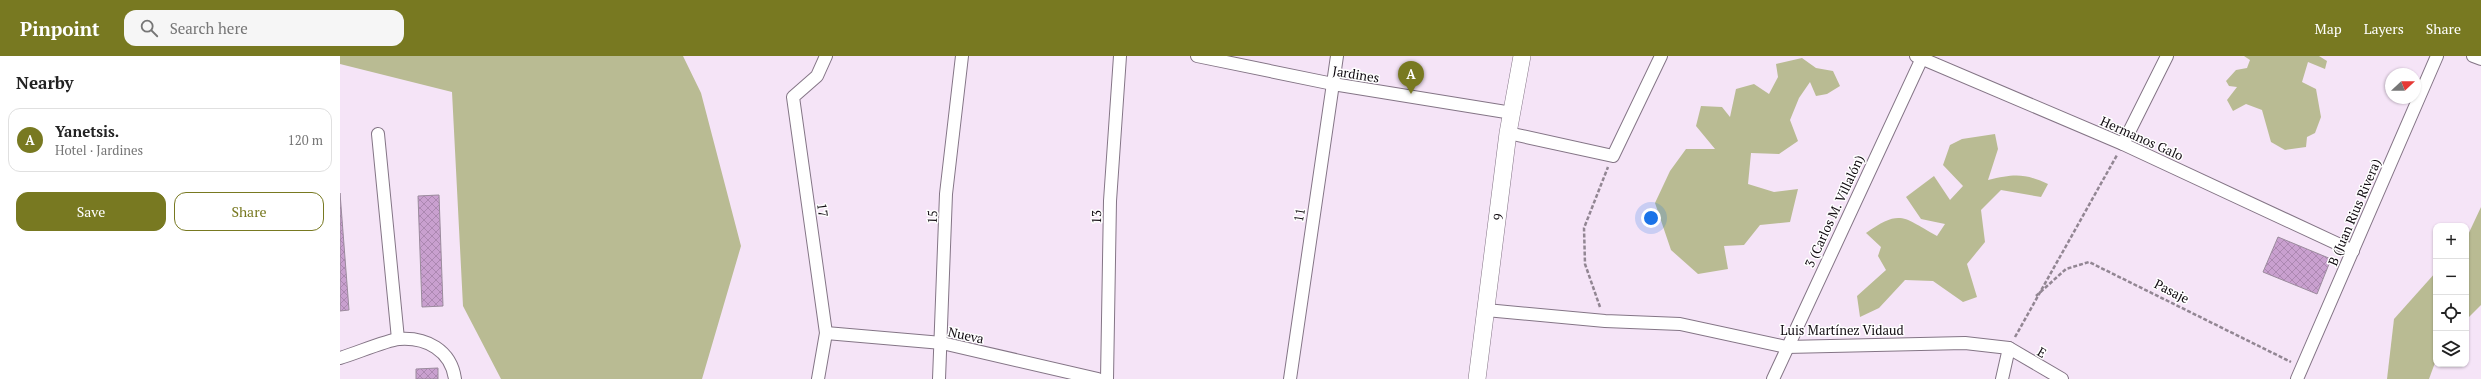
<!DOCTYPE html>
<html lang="en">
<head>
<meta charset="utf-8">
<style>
  body { margin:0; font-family:"PT Serif",serif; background:#f6f6f6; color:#222 }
  .controls { position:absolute; right:12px; bottom:12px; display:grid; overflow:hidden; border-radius:8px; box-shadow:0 1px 3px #0004 }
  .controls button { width:36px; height:36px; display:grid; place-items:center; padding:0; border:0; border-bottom:1px solid #e0e0e0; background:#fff; color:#222; font:20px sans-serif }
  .compass { position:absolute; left:2045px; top:12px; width:36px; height:36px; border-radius:50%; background:#fff; box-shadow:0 1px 3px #0004; rotate:68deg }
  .you { position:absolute; left:1311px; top:162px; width:14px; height:14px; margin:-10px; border:3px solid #fff; border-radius:50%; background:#1a73e8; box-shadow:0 0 0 6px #1a73e833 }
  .badge { display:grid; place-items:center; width:26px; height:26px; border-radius:50%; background:#787921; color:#fff; font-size:13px; font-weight:700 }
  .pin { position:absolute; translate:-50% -33px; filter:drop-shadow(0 1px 2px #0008) }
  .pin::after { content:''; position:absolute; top:21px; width:14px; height:12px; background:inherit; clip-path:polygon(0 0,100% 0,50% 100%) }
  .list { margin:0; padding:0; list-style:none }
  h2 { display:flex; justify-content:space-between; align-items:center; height:52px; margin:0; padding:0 16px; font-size:17px }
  h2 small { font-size:13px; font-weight:400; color:#767676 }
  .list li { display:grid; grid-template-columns:26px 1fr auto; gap:12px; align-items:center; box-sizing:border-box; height:64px; margin:0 8px 8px; padding:0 8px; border:1px solid #e0e0e0; border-radius:12px }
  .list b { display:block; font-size:15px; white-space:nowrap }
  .list p { margin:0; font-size:13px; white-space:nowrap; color:#767676 }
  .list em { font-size:13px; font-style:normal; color:#767676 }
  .actions { display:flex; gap:8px; padding:12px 16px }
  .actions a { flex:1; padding:9px 0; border:1px solid #787921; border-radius:12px; text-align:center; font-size:14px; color:#787921 }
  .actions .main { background:#787921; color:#fff }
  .icon { flex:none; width:22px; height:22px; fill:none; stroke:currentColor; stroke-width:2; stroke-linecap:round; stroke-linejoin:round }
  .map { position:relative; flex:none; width:2141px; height:323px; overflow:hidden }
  header { display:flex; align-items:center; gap:24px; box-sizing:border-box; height:56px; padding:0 20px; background:#787921; color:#fff }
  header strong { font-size:19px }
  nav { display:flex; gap:22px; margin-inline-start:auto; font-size:14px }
  .search { width:280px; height:36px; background:#f6f6f6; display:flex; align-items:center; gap:10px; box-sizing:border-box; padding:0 14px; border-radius:12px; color:#767676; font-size:15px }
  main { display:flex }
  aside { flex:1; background:#fff }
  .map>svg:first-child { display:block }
  .green { fill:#b9bb93 }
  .building { fill:url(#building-cross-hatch); stroke:#9b8b9d }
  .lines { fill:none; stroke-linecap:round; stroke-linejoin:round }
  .street-casing { stroke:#847586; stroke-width:14 }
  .secondary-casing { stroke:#847586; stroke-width:18 }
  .path { stroke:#928693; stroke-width:2.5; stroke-dasharray:4 2; stroke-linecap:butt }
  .street { stroke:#fff; stroke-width:12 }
  .secondary { stroke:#fff; stroke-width:17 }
  .labels { text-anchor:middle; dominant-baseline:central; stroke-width:3; stroke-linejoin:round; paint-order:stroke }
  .street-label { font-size:13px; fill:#110b11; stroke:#fff }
</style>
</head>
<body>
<header>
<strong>Pinpoint</strong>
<div class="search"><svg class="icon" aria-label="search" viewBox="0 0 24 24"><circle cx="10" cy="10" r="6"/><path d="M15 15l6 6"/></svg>Search here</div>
<nav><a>Map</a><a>Layers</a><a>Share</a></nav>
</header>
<main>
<aside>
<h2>Nearby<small></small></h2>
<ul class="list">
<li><span class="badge">A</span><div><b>Yanetsis.</b><p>Hotel · Jardines</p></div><em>120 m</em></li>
</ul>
<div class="actions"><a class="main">Save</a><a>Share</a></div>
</aside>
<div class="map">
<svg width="2141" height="323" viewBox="0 0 2141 323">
  <defs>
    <pattern id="building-cross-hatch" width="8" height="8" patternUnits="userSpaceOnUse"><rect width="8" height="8" fill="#c9a0cf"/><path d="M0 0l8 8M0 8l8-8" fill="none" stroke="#ac88b1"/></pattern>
  </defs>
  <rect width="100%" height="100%" fill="#f5e4f7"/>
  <!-- green -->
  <g class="green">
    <polygon points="0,0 343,0 361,37 401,190 362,323 161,323 123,250 112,36 0,8"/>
    <polygon points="1904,0 1979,0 1987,5 1985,13 1968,6 1962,26 1976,33 1981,61 1975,77 1967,81 1966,91 1945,94 1931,86 1922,54 1906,48 1893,55 1887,44 1897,31 1889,30 1886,25 1896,14 1907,12 1910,4"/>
    <polygon points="1462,2 1476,12 1493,15 1500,30 1487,38 1476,40 1470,26 1459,42 1450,64 1458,85 1439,98 1411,97 1408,128 1434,136 1458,133 1450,166 1420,169 1404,189 1384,190 1388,213 1358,218 1331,194 1315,147 1330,115 1346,93 1375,93 1356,70 1361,50 1382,51 1390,61 1396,33 1414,28 1429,38 1438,21 1436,8"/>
    <path d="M1655,78l3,15 -10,31c26,-6 36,-7 60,4l-7,13 -40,-7 -20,20 4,32 -18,22 10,33 -14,5 -30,-21 -28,-1 -26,28 -19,9 -3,-21 29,-26 -8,-14 3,-9 -15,-14c35,-25 38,-15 71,3l8,-12 -24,-5 -15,-22 28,-21 16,24 13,-14 -20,-21 7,-20 12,-6z"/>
    <polygon points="2141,151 2141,249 2126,264 2126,183"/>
    <polygon points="2096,216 2096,304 2089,323 2047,323 2054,263"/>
  </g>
  <!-- building -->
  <g class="building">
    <polygon points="0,137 9,254 0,255"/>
    <polygon points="99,139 103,250 82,251 78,140"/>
    <polygon points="1938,181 1991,203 1977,238 1923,216"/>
    <polygon points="98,312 98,323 76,323 76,313"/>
  </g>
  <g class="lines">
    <!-- street casing -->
    <g class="street-casing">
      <g id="street">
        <polyline points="857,0 993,28 1172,57"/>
        <polyline points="1576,0 1783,88 2013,195"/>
        <polyline points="2133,0 2141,3"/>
        <polyline points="1168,77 1273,100 1321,0"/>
        <polyline points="38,78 58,283"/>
        <polyline points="1783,88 1827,0"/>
        <polyline points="1146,254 1265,265 1340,268 1446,291 1625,287 1669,292 1722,323"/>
        <polyline points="486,277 602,287 758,323"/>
        <path d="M0,302c14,-4 47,-18 59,-19 27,-2 52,11 56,40"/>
        <polyline points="478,323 486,277 453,41 477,20 486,0"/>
        <polyline points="599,323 606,138 622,0"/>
        <polyline points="767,323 770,145 780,0"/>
        <polyline points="950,323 997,0"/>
        <polyline points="1433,323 1583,0"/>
        <polyline points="1662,323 1669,292"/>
        <polyline points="1957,323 2097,0"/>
      </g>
    </g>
    <!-- secondary casing -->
    <g class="secondary-casing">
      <polyline id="secondary" points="1137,323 1168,77 1182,0"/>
    </g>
    <!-- path -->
    <g class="path">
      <polyline points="1696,240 1726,213 1749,206 1951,306"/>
      <polyline points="1260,251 1245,208 1244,172 1268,111"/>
      <polyline points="1675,281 1777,99"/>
    </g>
    <!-- street -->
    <use href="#street" class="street"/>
    <!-- secondary -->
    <use href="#secondary" class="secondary"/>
  </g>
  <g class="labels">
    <!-- street labels -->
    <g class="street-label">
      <text transform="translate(1016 18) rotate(9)">Jardines</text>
      <text transform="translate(1802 82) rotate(24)">Hermanos Galo</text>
      <text transform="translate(483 154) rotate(82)">17</text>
      <text transform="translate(1494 155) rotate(-65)">3 (Carlos M. Villalón)</text>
      <text transform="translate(2014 156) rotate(-67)">B (Juan Rius Rivera)</text>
      <text transform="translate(959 159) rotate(-81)">11</text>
      <text transform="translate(592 161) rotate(-88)">15</text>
      <text transform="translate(756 161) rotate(-89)">13</text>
      <text transform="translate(1158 161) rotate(-83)">9</text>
      <text transform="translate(1832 235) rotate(27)">Pasaje</text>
      <text x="1502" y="274">Luis Martínez Vidaud</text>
      <text transform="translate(626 279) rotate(12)">Nueva</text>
      <text transform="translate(1702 296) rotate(30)">E</text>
    </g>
  </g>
</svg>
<div class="controls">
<button>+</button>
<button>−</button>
<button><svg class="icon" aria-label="locate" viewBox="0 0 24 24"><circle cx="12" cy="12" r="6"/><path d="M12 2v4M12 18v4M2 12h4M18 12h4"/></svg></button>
<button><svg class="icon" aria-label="layers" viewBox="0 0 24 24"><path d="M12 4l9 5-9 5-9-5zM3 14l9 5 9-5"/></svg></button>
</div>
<svg class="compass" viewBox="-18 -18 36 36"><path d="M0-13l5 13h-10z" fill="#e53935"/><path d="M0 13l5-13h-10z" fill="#767676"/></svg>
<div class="you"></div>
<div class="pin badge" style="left:1071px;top:38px">A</div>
</div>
</main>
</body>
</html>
